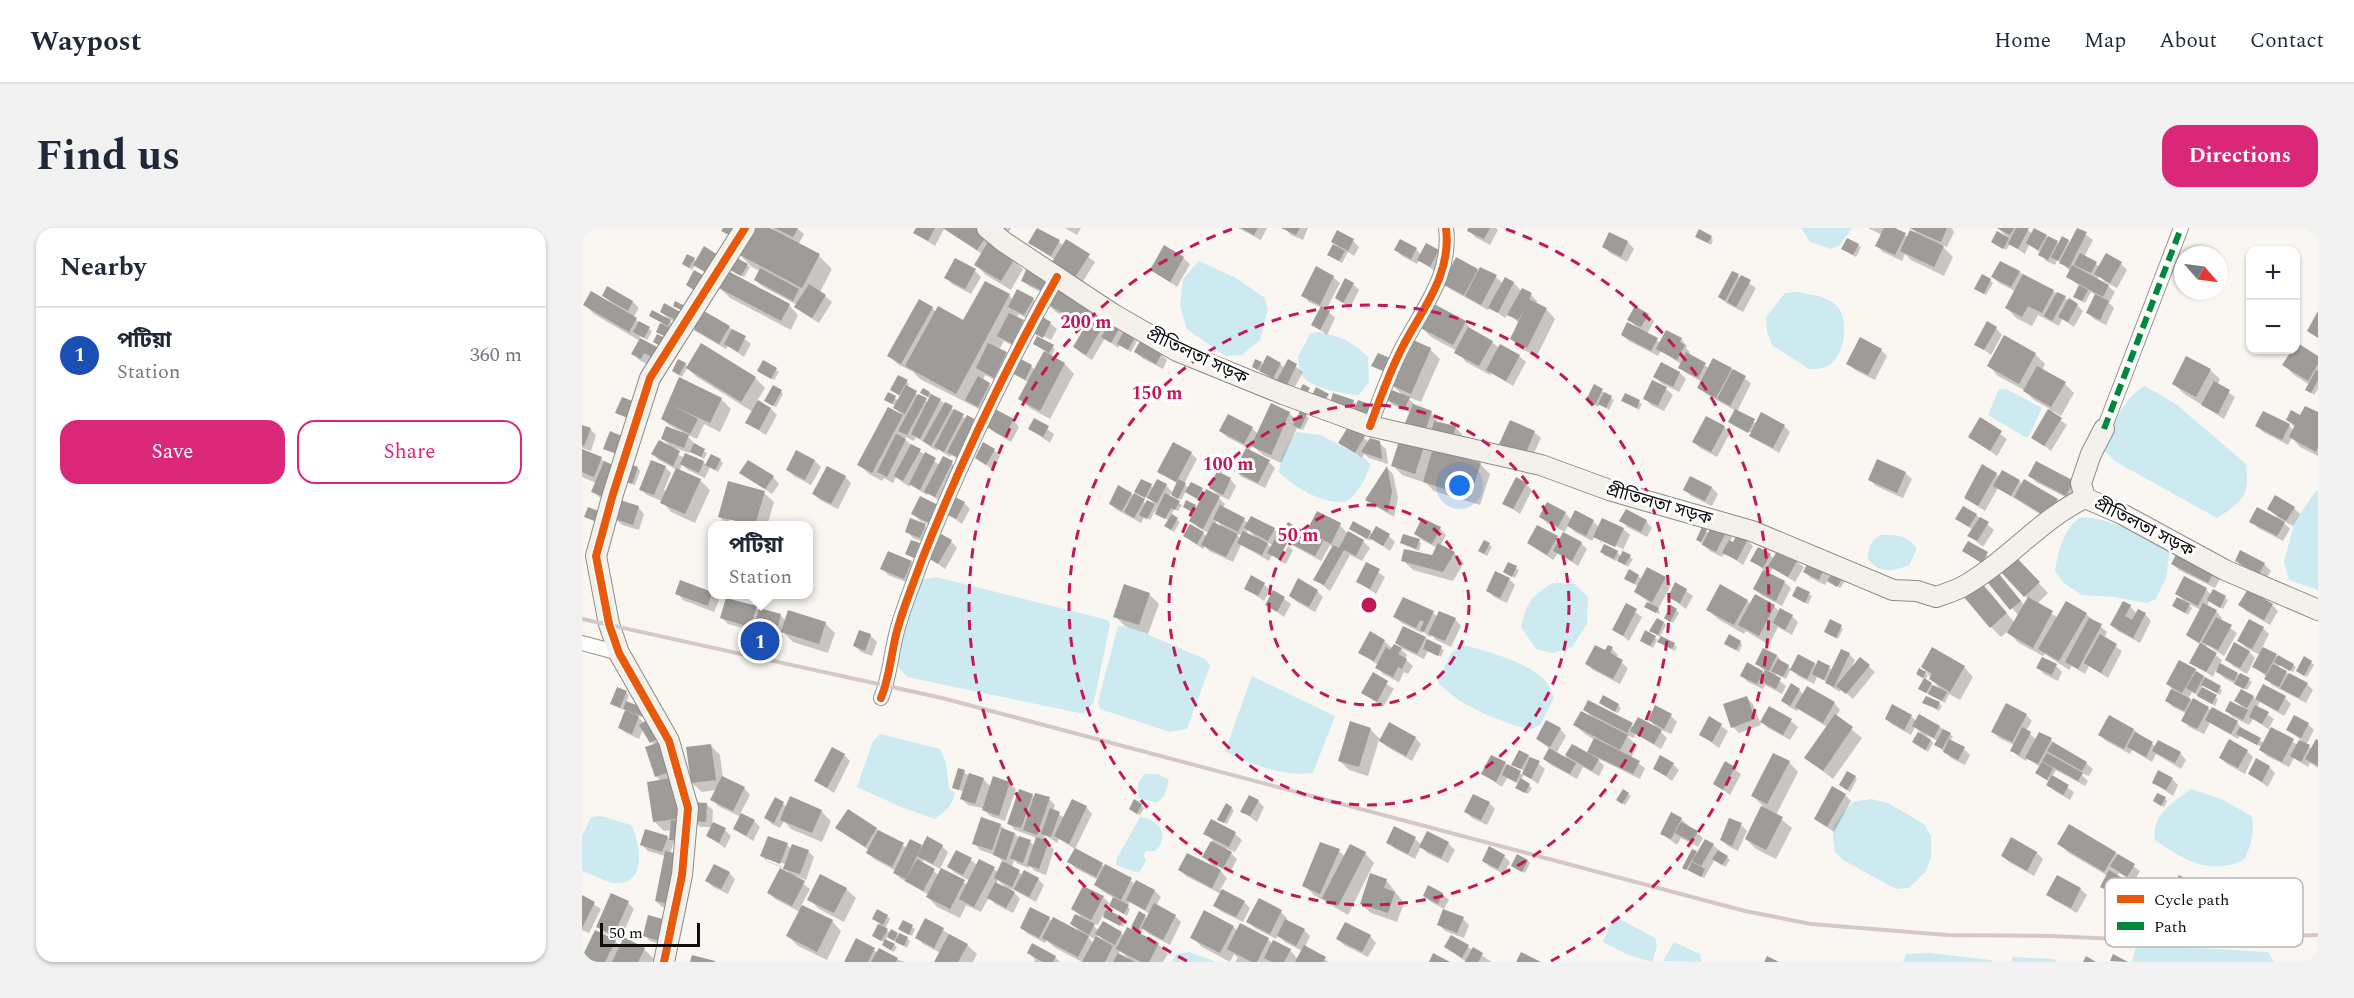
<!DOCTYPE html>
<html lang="en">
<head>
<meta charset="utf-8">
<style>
  body { margin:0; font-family:Spectral,"Noto Sans Bengali",serif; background:#f2f2f3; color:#1f2937 }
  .controls { position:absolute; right:18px; top:18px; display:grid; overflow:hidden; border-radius:12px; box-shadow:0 2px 4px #0004 }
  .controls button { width:54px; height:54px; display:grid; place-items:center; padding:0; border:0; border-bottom:2px solid #e0e1e3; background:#fff; color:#1f2937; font:30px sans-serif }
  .compass { position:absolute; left:1592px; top:18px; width:54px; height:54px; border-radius:50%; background:#fff; box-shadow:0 2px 4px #0004; rotate:118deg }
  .scale { position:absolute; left:18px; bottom:15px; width:100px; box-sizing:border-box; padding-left:6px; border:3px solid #0e0e0e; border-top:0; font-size:16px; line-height:21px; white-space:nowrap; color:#0e0e0e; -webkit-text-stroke:4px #fff; paint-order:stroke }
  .you { position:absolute; left:878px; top:258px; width:21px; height:21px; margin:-15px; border:4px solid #fff; border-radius:50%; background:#1a73e8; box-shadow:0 0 0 9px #1a73e833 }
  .badge { display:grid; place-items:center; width:39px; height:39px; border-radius:50%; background:#db2777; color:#fff; font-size:20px; font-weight:700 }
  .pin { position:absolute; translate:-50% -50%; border:3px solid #fff; box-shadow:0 2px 6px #0006 }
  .popup { position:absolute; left:126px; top:293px; width:105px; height:78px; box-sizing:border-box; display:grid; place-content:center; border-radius:12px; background:#fff; filter:drop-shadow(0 2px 4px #0005); font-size:20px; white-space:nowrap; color:#747a83 }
  .popup b { font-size:22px; color:#1f2937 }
  .popup::after { content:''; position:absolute; left:50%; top:100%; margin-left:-12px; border:12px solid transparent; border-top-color:#fff }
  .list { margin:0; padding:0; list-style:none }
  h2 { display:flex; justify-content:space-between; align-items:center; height:78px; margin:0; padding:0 24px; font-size:26px }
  h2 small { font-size:20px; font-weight:400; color:#747a83 }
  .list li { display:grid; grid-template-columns:39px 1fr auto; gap:18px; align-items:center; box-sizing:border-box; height:96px; padding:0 24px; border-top:2px solid #e0e1e3 }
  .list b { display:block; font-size:22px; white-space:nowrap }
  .list p { margin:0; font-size:20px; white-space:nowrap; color:#747a83 }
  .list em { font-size:20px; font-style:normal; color:#747a83 }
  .actions { display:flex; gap:12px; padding:18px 24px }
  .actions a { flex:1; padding:14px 0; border:2px solid #db2777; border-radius:18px; text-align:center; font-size:21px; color:#db2777 }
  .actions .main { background:#db2777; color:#fff }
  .map { position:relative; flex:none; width:1736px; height:734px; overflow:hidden; border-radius:18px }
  header { display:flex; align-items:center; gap:36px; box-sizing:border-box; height:84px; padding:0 30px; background:#fff; border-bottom:2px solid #e0e1e3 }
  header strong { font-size:28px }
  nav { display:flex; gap:33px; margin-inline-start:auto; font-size:21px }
  .intro { display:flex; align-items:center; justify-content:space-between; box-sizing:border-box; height:144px; padding:0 36px }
  h1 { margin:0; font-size:42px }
  .button { padding:15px 27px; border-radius:18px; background:#db2777; color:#fff; font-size:21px; font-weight:700 }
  main { display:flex; gap:36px; padding:0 36px }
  aside { flex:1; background:#fff; border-radius:18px; box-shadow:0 2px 4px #0004 }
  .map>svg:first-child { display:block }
  .water { fill:#cdeaf0 }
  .shadow { fill:#0003; fill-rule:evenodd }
  .building { fill:#9e9b98 }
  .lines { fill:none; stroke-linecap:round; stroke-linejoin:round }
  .street-casing { stroke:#949391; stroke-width:16 }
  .secondary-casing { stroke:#8b8a88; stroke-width:22 }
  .street { stroke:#fefefd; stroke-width:14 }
  .secondary { stroke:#f4f1ea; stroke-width:20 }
  .rail { stroke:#d5c7c9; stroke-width:4 }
  .quiet { stroke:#00873e; stroke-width:6; stroke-dasharray:12 6; stroke-linecap:butt }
  .cycleway-casing { stroke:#fff; stroke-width:11 }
  .cycleway { stroke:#e8590c; stroke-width:8 }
  .ring { fill:none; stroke:#c2185b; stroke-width:3; stroke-dasharray:10 8 }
  .labels { text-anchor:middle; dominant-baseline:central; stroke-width:6; stroke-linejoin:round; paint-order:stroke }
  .street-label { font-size:18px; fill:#0e0e0e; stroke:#fff }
  .key { fill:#fff; stroke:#b7b7b7; stroke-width:1.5 }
  .key-label { font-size:16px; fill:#0e0e0e }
  .centre { fill:#c2185b; stroke:#fff; stroke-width:3 }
  .ring-label { font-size:18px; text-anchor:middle; font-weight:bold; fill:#c2185b; stroke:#fff; stroke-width:6; stroke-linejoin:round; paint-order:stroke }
</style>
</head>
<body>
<header>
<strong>Waypost</strong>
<nav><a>Home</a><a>Map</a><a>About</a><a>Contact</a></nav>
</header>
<div class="intro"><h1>Find us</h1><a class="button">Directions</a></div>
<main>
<aside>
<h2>Nearby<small></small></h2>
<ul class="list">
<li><span class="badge" style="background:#1a4fb4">1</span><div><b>পটিয়া</b><p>Station</p></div><em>360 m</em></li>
</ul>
<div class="actions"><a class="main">Save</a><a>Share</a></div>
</aside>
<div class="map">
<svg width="1736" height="734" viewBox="0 0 1736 734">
  <rect width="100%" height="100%" fill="#faf7f3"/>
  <!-- water -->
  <g class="water">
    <polygon points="1219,0 1270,0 1258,17 1249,21 1228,14"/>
    <polygon points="617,33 654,50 683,70 686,82 678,112 660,127 643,128 605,101 598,78 601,51"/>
    <path d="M1215,64c12,2 31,4 40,14 12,13 8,46 -5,57 -6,6 -15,6 -23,6l-37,-24 -5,-14 -1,-14 19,-24z"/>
    <path d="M736,104c24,5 33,8 50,25l1,25 -10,13c-14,-1 -43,-6 -54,-16 -6,-5 -6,-16 -7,-23l13,-23z"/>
    <path d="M1563,158l31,18 70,60c4,33 -3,37 -29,54l-101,-56 -14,-13c9,-20 23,-54 43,-63z"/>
    <polygon points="1417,161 1424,161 1460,180 1447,208 1443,209 1406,187"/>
    <path d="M714,204l25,3 44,24 5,5c-2,12 -15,36 -27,38 -19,3 -52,-17 -64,-30l3,-16z"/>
    <polygon points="1734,263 1736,263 1736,362 1707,352 1702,333 1713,293"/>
    <path d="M1499,289c28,1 57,17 84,27l5,5 -4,29 -10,21 -9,4 -33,-6 -32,-2 -18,-12 -9,-12c3,-19 9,-44 26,-54z"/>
    <path d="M1299,307c16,-1 27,1 36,14l-8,16c-17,7 -28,9 -41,-5 0,-12 2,-20 13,-25z"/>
    <polygon points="354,349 526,392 528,396 512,474 502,486 325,449 315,438 321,402 339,352"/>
    <path d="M971,355l22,1 13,13 -1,27 -15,23 -19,6 -17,-4 -15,-22c5,-24 11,-32 32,-44z"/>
    <polygon points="536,398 548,399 623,431 628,438 605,501 588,504 518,481 516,474"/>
    <path d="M880,417c24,5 72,19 86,39 3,4 4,10 6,14l-14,27 -10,5c-31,-9 -70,-23 -92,-48l13,-29z"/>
    <path d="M670,448l83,40 -22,57c-31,4 -60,-8 -88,-22z"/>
    <path d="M298,506l60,15 6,14 3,25 6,5c-3,13 -9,18 -20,26l-34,-12 -44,-20 16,-46z"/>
    <polygon points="562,546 576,546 587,552 582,568 575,575 556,570 556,556"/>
    <path d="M1609,561l30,10 31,17c3,17 -1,29 -8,44 -34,16 -60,0 -89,-20 -4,-25 18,-38 36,-51z"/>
    <polygon points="1289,571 1306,575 1342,596 1349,608 1349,629 1344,643 1327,660 1314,661 1261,632 1253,624 1251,611 1252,596 1271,574"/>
    <path d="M19,588l30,9c9,16 17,58 -13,58 -11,1 -25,-9 -36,-12v-35l9,-19z"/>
    <path d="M558,589c19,2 31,19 15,34h-9l-2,4 2,6 -7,12 -23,-8 1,-7z"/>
    <polygon points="1032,688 1073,710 1075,719 1070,734 1046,727 1021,714"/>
    <polygon points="1092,714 1118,726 1120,734 1081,733"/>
    <polygon points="1563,717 1686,724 1692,734 1550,734 1553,721"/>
    <polygon points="607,724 632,733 633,734 590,734 594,726"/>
    <polygon points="1347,725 1409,732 1410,734 1321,734 1324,726"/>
    <polygon points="1431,729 1472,731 1475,734 1429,734"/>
  </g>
  <!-- shadow -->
  <g class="shadow">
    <polygon points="185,0 193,3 190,0 215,0 222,6 216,17 237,28 250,41 238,64 250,74 237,95 221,85 214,79 215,77 180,58 173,52 178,43 170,39 157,26"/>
    <polygon points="336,0 391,0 441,41 429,62 404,47 394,37 400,26 362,1 353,18 333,5"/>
    <polygon points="414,0 429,0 425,7"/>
    <polygon points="483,0 499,0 495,7"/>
    <polygon points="656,0 685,0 679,12"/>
    <polygon points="703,0 726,0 721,12 709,7"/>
    <polygon points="888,0 914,0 916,2 908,17 893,9 887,2"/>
    <polygon points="1286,0 1310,0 1326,9 1336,7 1330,0 1370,0 1372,4 1365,19 1358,16 1371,29 1362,48 1329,32 1323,26 1320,33 1301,24 1295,18 1300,7"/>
    <polygon points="1416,0 1443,0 1451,6 1464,8 1477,16 1486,13 1489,16 1496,1 1511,12 1502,29 1518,39 1539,36 1545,42 1535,60 1523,54 1517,48 1515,52 1525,57 1533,64 1527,75 1532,80 1524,97 1512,91 1506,85 1514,67 1509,64 1503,75 1495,71 1492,68 1498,58 1485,49 1488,43 1479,34 1475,32 1473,37 1464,33 1459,25 1447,17 1443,26 1428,16 1424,22 1413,16 1425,9"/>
    <polygon points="1028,6 1046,14 1052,21 1045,34 1028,25 1022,19"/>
    <polygon points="1129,9 1131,12 1129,17 1118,11"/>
    <polygon points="485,13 513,34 500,55 478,40 472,34 473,32 448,15 477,14 482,18"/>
    <polygon points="771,13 777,19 772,28 766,24 760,35 750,29 758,21 751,14"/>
    <polygon points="1276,17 1279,19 1274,29 1264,23"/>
    <polygon points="834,21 839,27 856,23 862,29 854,44 837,32 835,36 820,28 814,22"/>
    <polygon points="601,30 608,36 595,59 570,42"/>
    <polygon points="112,31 114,34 134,52 113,37 110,42 102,36"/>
    <polygon points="156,32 168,39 162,49 153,44"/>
    <polygon points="446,42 552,110 555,113 549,124 538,117 536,120 523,110 510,132 499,125 493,119 503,101 474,84 465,75 468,69 447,58 441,52"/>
    <polygon points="895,42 914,49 921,56 923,51 932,55 939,63 949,67 955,73 954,76 964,81 973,91 955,128 939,121 929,111 937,95 926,85 923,90 908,79 906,82 868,61 862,55"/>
    <polygon points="393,43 399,49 389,66 370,56 364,49"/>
    <polygon points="1437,44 1495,77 1501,83 1492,99 1480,91 1477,98 1456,87 1450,98 1434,90 1425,80 1433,63 1417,55 1411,49"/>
    <polygon points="1156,48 1174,60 1161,84 1144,75 1138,69"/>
    <polygon points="751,49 758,55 744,82 753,90 745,107 731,97 740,80 727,74 721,67"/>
    <polygon points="1408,52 1411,55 1404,67 1394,61"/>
    <polygon points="771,56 777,62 768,80 755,70"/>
    <polygon points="26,60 51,74 57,80 51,90 70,103 65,112 59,108 57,111 79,135 69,130 65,136 57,132 51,126 58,113 12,86 3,77 30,76 22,68"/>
    <polygon points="138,60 207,77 216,87 209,102 148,70"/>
    <polygon points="427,67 431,72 451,71 457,77 449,93 437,86 434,90 447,100 437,121 422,113 417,122 430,132 419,155 403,147 401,152 414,162 403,184 338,151 330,143 317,137 307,128 350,80 354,84 382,94"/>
    <polygon points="79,84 147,99 169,116 162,129 146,118 144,121 113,103 106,96 104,99 87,91"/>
    <polygon points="1066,87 1072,93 1065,106 1079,115 1099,111 1105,118 1104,120 1108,124 1106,128 1127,140 1149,141 1169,155 1155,184 1175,196 1202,198 1208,204 1197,225 1154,200 1172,210 1173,207 1153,196 1153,199 1148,194 1154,183 1124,166 1117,159 1120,154 1104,145 1098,139 1099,136 1079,123 1076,128 1047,113 1040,107 1057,102 1047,91"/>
    <polygon points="87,92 91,96 88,102 76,103 80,95"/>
    <polygon points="883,94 892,104 910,114 917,120 937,128 944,134 931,158 909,145 908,147 884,134 875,123 849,109 839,99"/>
    <polygon points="468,95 475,101 467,116 473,121 469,129 483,136 492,146 468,191 448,180 438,171 447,155 429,143 449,138 453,142 464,123 453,116 467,115 469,112 456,105 456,108 450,103"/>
    <polygon points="1414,100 1420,107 1409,127 1394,116"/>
    <polygon points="119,117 173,150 183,160 175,173 189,181 195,187 184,207 165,195 171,184 115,149 105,140 100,149 94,145 103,136 106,139"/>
    <polygon points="1714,117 1736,130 1736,161 1732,167 1725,162 1728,157 1712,147 1702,137 1714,122"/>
    <polygon points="848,121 858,131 839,174 824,168 833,177 849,185 855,191 854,195 873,199 880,206 879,210 831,201 825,195 829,185 811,177 804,171 823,169 810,157"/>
    <polygon points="1299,122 1305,128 1293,152 1273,142 1266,136"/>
    <polygon points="554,124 579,126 585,132 581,141 560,130"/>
    <polygon points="1453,126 1463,136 1460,142 1483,156 1492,165 1479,188 1471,183 1469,185 1485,197 1469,223 1451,209 1468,181 1452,172 1442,162 1416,148 1407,138"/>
    <polygon points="706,133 721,144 711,162 674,141 679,136 681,138 698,136 703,140"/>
    <polygon points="182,134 197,144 192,152 180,145"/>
    <polygon points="1080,136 1098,145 1104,151 1097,164 1079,155 1073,149"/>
    <polygon points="1628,142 1638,151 1635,157 1653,169 1642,191 1601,165 1591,155"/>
    <polygon points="98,151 139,171 149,181 138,204 122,196 115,211 104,206 112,215 111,217 125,225 122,231 109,223 108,225 89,219 81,211 100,206 100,204 87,197 81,191"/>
    <polygon points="325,154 327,156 325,160 347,175 349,171 340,165 348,165 384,191 383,235 370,227 368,229 356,221 355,223 334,209 332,213 324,209 323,211 330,218 358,237 362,230 377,241 359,274 346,265 345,267 335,261 329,256 328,259 320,254 314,249 311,255 302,250 300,253 287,246 277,236 306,181 322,189 313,180 314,178 304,172 307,166 317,173 319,169 310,162"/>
    <polygon points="1071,154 1084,161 1091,167 1082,183 1069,177 1063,170"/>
    <polygon points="1012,158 1032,172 1027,182 1018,176 1016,179 1005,172"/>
    <polygon points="199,163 201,166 194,179 187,176"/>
    <polygon points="752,167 771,173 775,177 778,192"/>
    <polygon points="1044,167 1060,176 1057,182 1041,173"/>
    <polygon points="707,185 715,192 724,188 727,190 721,202 715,200 699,235 681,227 670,217 667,224 687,234 693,240 683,260 660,249 654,243 666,220 645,209 639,203 670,200 676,206"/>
    <polygon points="1736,186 1736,228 1718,219 1710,210 1706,217 1681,204 1675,198 1707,197 1712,203 1713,200 1706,192"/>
    <polygon points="1398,191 1425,211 1415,228 1388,209"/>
    <polygon points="431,192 437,199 429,214 412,204 405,198"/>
    <polygon points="452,192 472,206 468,215 448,201"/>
    <polygon points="0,199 8,201 14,207 9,223 0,220"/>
    <polygon points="1142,199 1148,205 1135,229 1118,220 1112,214"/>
    <polygon points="952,204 959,210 949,232 925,222 919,216"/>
    <polygon points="782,210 787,214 797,215 804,221 806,236 787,230 782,226 780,230 758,214"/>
    <polygon points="78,214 102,230 121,234 125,238 138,232 141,235 136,244 128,239 123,250 106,242 100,237 97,243 118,252 128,262 113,295 89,284 80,273 65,267 59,261 83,239 89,245 82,262 85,264 95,242 77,232 71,226"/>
    <polygon points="842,216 851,225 898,236 908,246 898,277 852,263 844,255 820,247 811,237"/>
    <polygon points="412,222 418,228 411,242 394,230"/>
    <polygon points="0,223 19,231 24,235 28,274 17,269 11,263 14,255 0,249"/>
    <polygon points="215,224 233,233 239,239 229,257 212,248 206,242"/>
    <path d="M609,225l6,6 -13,25 5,4 13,2 4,3 13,5 6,6 -2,4 26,15 25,6 6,7 -2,4 7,4 -8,15 -5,-4 -3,6 -28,-16 -8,17 -24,-11 -4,-5 -2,3 -12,-8 -6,-6 16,-4 6,6 2,-4 -10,-5 -8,-7 4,-8 -10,-6 10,-1 3,3 4,-8 -16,-10 -5,9 -10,-7 -2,4 13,8 -4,6 -4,-2 -3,7 9,6 -6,10 -5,-3v-8l-14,-10 -5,9 -6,-3 -3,6 -24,-13 -7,-7 21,-9 16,10 1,-2 8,4 -7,-8 -11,-4 13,-8 3,2 12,-3 7,8 5,-9 -19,-13zM635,293l7,8 -9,-4zM666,302l9,9 -11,-5zM652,304l8,4 -1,3zM683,313l9,5 -3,2z"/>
    <polygon points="1455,235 1497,260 1491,273 1454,254 1448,248"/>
    <polygon points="56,240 58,243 53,257 47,255 44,252"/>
    <polygon points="805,240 811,246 816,270 812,289 791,277 784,271"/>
    <polygon points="159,245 191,249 197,256 190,266"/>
    <polygon points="1323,245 1330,251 1321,270 1294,258 1288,252"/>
    <polygon points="1414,246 1418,249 1437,253 1441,257 1475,272 1485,281 1475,297 1416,260 1403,283 1383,270"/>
    <polygon points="263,249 269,255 256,281 238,272 232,266"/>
    <polygon points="1109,250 1130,260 1136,266 1130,278 1109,268 1103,262"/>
    <polygon points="648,251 654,258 647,272 635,266 629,260"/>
    <polygon points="944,256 950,262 938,286 922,275"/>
    <polygon points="182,265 192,274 185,298 172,298 147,291 147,294 160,298 147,298 138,289"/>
    <polygon points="382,275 388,281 380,296 366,286"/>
    <polygon points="355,278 353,300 337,292 331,285"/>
    <polygon points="56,279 62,286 57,302 40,297 33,290"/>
    <polygon points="1712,280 1718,286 1711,298 1698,291 1708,301 1701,313 1676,300 1669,293 1697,291 1687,281"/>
    <polygon points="735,285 758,297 764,304 782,314 788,320 780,333 768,327 748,363 733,351 751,319 748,317 739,333 706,315 699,308 725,306"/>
    <path d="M983,285l7,7 21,1 6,6 24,2 7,6 -8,17 11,7 -5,8 -11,-8 -1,2 -12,-6 -2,-3 3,-7 -10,-9 -3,5 -17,-9 -7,-7 -3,7 -18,-9 -6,-6zM1018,310l23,11 -2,3 -21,-10zM1032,321l9,4 -1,4z"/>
    <polygon points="1394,287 1412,302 1401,319 1387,307 1391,302 1375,291"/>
    <polygon points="841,292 858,301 864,307 858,318 872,325 882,335 871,353 831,342 821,332 851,328 855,320 840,312 834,306"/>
    <polygon points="1039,292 1064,293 1070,300 1065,309 1045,299"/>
    <polygon points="343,298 349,304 345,315 331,310 325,303"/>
    <polygon points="769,301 788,304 791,307 807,308 813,314 808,323 789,310 788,313"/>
    <polygon points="1124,303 1127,306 1144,303 1150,309 1148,314 1152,316 1165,312 1171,318 1161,337 1143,325 1140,329 1128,323 1118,314 1115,312"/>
    <polygon points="975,310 978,313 999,315 1005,321 996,338 976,325 971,332 946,315"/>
    <polygon points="369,313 375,320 363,341 348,330"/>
    <polygon points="837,313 839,315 837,323 820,315"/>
    <polygon points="1386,315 1412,332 1407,340 1382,323"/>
    <polygon points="907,316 910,319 905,328 900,325"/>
    <polygon points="337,317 340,319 335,332 325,326"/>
    <polygon points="706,318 711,322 704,336 698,333"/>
    <polygon points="1197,322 1222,339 1213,354 1191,340 1187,346 1202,354 1209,360 1200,378 1179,367 1172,361 1182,342 1170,332 1188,327 1192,331"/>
    <polygon points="1659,324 1682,336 1689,343 1684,351 1661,339 1654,333"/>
    <polygon points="1432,329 1466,365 1455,376 1476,390 1504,386 1525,404 1522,410 1540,423 1526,450 1507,438 1503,446 1490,438 1487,442 1463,426 1461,428 1437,415 1427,405 1431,399 1419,409 1409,399 1398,355 1433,395 1437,388 1404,350 1419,349 1443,378 1446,371 1419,342"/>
    <polygon points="329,334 335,340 329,356 306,347 300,340"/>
    <polygon points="785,336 803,349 794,366 775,353"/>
    <polygon points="926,336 937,342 933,350 922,344"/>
    <polygon points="1591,336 1640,347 1633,360 1597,342"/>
    <polygon points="1242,342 1249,349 1264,352 1258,360 1246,351 1243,357 1229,350 1223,344"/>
    <polygon points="1056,348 1060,352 1083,350 1089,357 1076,381 1078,384 1077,386 1064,379 1067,374 1053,364 1056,358 1047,353"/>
    <polygon points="927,351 933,357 925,375 912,369 905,362"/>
    <polygon points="99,354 132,366 137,372 132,384 101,372 95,365"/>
    <polygon points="682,356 688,362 682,373 664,360"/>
    <polygon points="1094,356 1111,368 1104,381 1087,369"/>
    <polygon points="1215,360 1230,368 1226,376 1212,368"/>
    <polygon points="1624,361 1629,367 1631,363 1646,372 1641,381 1627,373 1625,378 1634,383 1640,390 1638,393 1655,405 1642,428 1625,417 1624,420 1640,432 1638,436 1670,454 1665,462 1642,450 1634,442 1631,449 1609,434 1619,417 1606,407 1619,382 1605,375 1610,380 1606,387 1592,378 1603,374 1595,366"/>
    <polygon points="735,363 741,369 733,384 715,374 708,368"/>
    <polygon points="692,364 709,376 702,389 685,377"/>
    <polygon points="567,366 577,376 566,406 543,398 533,388"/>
    <polygon points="1173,368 1192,378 1198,384 1210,388 1216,394 1210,407 1196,399 1187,417 1164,403 1162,406 1136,391 1126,381 1165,373 1169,376"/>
    <polygon points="822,371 851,385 856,389 873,391 879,398 869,419 854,412 850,407 849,409 846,408 841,403 840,405 820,395 813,389"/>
    <polygon points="1658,377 1690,377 1696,383 1688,397 1664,383"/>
    <polygon points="1045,378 1060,389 1047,413 1032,401"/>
    <polygon points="1548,378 1555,386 1563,386 1569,393 1558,415 1536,403 1529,397"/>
    <polygon points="174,380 177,383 198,387 204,393 243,395 253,405 246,425 211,414 202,405 179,400 179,403 201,408 200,410 180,405 175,401 175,404 146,396 139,389"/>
    <polygon points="1094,382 1097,385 1091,395 1086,393"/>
    <polygon points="1082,395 1084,397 1078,409 1069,403"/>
    <polygon points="1259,399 1261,401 1256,411 1246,406"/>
    <polygon points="1681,400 1687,406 1680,420 1714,439 1711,444 1698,437 1696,440 1725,456 1731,462 1724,475 1690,457 1684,451 1685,449 1672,439 1678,427 1663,419 1657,412"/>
    <polygon points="288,407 295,414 290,428 279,424 273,418"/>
    <polygon points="1073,409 1077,414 1092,417 1095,419 1093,423 1080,416 1075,412 1071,420 1063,415"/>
    <polygon points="843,410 862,422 859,429 846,423 842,431 821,421 814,415"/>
    <polygon points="802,413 811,421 819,421 825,427 823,431 831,438 826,446 822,444 817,454 801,446 795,439 796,437 778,425"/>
    <polygon points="1158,414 1160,417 1157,424 1146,418"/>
    <polygon points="1030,421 1036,427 1034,430 1046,440 1038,456 1011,442 1005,436"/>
    <polygon points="1182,422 1195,428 1201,435 1206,438 1210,442 1233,436 1235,438 1247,439 1250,442 1267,426 1273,432 1270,438 1278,431 1293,444 1271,471 1260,461 1258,464 1251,460 1245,454 1235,449 1232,456 1216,448 1209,441 1204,451 1195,446 1193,449 1204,458 1200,466 1183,457 1181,461 1166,454 1160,448 1165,436 1185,446 1175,435"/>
    <polygon points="1667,424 1673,430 1665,446 1651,438 1645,432"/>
    <polygon points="1729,434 1732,437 1725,449 1719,446"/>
    <polygon points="1474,438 1480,444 1476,453 1462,446 1456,440"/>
    <polygon points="1340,439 1382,439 1391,449 1378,472 1367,466 1363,475 1341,463 1343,451 1335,446 1337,442 1346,447 1343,453 1358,461"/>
    <polygon points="1613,442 1640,462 1638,467 1621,457 1619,460 1636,471 1633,478 1610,464 1606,471 1655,494 1661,502 1682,515 1688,502 1671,491 1667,497 1651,489 1644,482 1662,481 1654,473 1671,469 1674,472 1681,458 1703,470 1709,476 1702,488 1678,474 1675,479 1692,491 1687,500 1716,517 1719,512 1706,502 1726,496 1732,502 1724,517 1730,521 1736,514 1736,540 1728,535 1726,539 1712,530 1707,539 1685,528 1678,521 1679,519 1658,508 1656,511 1628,495 1622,506 1607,499 1601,492 1605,486 1591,479 1584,472 1590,461 1586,456"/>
    <polygon points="791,446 812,461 801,479 781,465"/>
    <polygon points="1217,462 1222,467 1252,475 1258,482 1254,489 1280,510 1251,551 1224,530 1245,499 1216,481 1215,483 1207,479 1201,472"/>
    <polygon points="44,464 47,467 44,475 65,491 53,486 62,495 65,493 104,560 95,617 92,614 88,626 93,681 80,679 74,673 83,628 66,623 60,617 85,609 89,613 90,602 82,603 73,594 79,553 74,548 72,517 61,501 57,511 44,505 37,499 49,487 42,479 41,482 30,475"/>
    <polygon points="1165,470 1171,476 1179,497 1157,505 1151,499"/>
    <polygon points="1342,474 1357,475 1360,478 1357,483"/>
    <polygon points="1036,477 1039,480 1036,485 1022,478"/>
    <polygon points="1188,480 1209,493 1216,499 1208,512 1186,500 1180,493"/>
    <polygon points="1002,481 1052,499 1076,501 1085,510 1079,521 1054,506 1052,510 1044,507 1055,518 1049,530 1063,540 1058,551 1015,530 1022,538 1017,548 1001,539 995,551 969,537 962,531 968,521 955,511 978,501 984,508 974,526 983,530 990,518 1005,526 1013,512 1003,506 993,497 1011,490"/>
    <polygon points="1444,487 1450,493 1444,503 1455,512 1469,512 1475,518 1504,535 1511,541 1507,548 1497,544 1506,553 1503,558 1474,542 1470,549 1492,564 1488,572 1473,563 1466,557 1468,554 1458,548 1458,539 1445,530 1444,533 1436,528 1430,522 1432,517 1417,510 1411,503"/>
    <polygon points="1089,488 1095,494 1089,506 1075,500 1067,492"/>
    <polygon points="1329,488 1334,493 1358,499 1368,506 1371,509 1368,513 1382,521 1388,527 1383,537 1369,530 1357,519 1356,513 1344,507 1351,515 1346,524 1334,516 1332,514 1338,504 1333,499 1329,507 1311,497 1304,491"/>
    <polygon points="1528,489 1552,502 1574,519 1598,525 1604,532 1599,541 1574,526 1570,534 1550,522 1548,526 1524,513 1518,507"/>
    <polygon points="1127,490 1146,503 1137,520 1119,507"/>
    <polygon points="788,501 799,512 833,510 839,516 830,533 805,519 797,512 786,548 767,542 758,533"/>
    <polygon points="128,517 138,527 141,550 162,560 168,567 158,586 172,593 178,599 171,613 153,601 159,589 136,578 130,571 134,562 120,564 110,555"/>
    <polygon points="1665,523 1671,529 1663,546 1645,536 1639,530"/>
    <polygon points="262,527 268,533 252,565 234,553"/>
    <polygon points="946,528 963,541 956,556 942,546 939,552 950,560 946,566 938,562 937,556 925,550 920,559 901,546 923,536 941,547 943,543 934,539"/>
    <polygon points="1207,534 1216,544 1194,587 1210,600 1194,631 1174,621 1164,611 1181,578 1171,568"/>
    <polygon points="1144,535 1159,546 1148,567 1133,556"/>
    <polygon points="1091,536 1097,542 1090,553 1073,541"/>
    <polygon points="1687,539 1693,545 1686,559 1668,546"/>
    <polygon points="377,542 388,548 401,551 409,559 427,555 434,561 423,593 408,588 400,580 386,577 380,571 382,564 371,559"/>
    <polygon points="1273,549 1275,551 1268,564 1261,560"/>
    <polygon points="1590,551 1596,557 1591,568 1571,554"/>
    <polygon points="1046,566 1049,568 1043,577 1039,574"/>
    <path d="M450,567l3,3 14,1 6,6 -2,6 12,7 21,-11 6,7 -17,35 -16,-10 -2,4 -12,-8 -2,6 11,8 -8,26 -11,-4 -5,-5 -1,2 -11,-4 -4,-4 -2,7 11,8 15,4 6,6 -8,17 -26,-14 10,11 -7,14 -18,-9 -6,-7 -8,15 -15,-7 -6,13 -23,-11 -9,-10 1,-2 -28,-16 -6,-6 1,-2 -22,-12 -6,-6 1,-3 -32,-22 11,-17 59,37 35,-2 6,6 -8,17 28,16 2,-4 -15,-8 -6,-6 7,-15 15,8 7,6 2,-5 18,11 6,-10 -9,-7 -15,-5 -6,-7 26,-18 7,6 8,3 5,5 10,3 5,4 2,-8 -22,-8 -6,-7zM341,632l19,10 -3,5 -17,-11zM416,652l8,8 -10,-4z"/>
    <polygon points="1263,567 1269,573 1252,604 1234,591"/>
    <polygon points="1583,570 1585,573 1582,579 1573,573"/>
    <polygon points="194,571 205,579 239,583 249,593 240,614 209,601 202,593 198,600 190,596 184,590"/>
    <polygon points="676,573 682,579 675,594 660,583"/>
    <polygon points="907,575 913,581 905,597 890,590 884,584"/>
    <polygon points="124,576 131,582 130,599 118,599 111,592"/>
    <polygon points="559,577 562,580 558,587 551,584"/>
    <polygon points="649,580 652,582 645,596 640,594"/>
    <polygon points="1099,591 1121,610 1116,619 1099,610 1095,617 1080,606"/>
    <polygon points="630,593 653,606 660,612 653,624 644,620 655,631 648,645 634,638 645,650 638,662 662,674 668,680 661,694 640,684 633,678 639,666 604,648 598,642 633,640 622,629 631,612 623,605"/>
    <polygon points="1159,597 1165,603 1156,623 1146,618 1139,612"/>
    <polygon points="1488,598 1534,625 1558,643 1552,654 1537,645 1535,648 1552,661 1545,675 1526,664 1520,658 1526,648 1487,625 1477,616"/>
    <polygon points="813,600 833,611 840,617 846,605 866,615 873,622 866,635 845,625 839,618 833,631 812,620 806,614"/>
    <polygon points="143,602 149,608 143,620 126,608"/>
    <polygon points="1430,611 1455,625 1461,631 1452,648 1427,634 1421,628"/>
    <path d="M205,617l5,4 16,2 6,6 -8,23 -10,-4 -1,2 15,11 -9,17 31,15 9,10 -14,29 -29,-14 -10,-10 12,-24 -25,-13 -6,-6 23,-17 -6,-7 -18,-7 -6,-6zM185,629l20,8 -1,3 -19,-7z"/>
    <polygon points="1131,617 1148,632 1143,639 1133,631 1122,650 1101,640 1114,624 1116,626"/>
    <polygon points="757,623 763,629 783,625 792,635 766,687 732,667 722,657"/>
    <polygon points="922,628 928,634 922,646 908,639 901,633"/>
    <path d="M487,633l33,4 34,19 1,-2 18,9 6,6 -5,9 19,10 6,6 -11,23 -21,-11 -6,-6 -3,6 -7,-7 7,-14 8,6 2,-5 -20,-12 -3,4 3,3 -3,7 -18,-12 -4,6 18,9 2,3 -2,5 -20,-12 -5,10 -8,-3 9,9 22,2 3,3 34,8 10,10 -5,8h-81l-28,-15 -7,-7 -2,3 -17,-9 -7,-7 28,-9 3,4 28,10 -8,-8 10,-6 -9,-9 30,-12 8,8 3,-7 -12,-7 -6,-6 2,-5 -23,-12zM505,707l9,5 -2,3 -7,-7zM516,707l8,8 -10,-5zM538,723l9,8 -11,-4z"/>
    <polygon points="946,633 948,635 943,645 934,640"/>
    <polygon points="147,645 153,651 146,666 131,659 125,653"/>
    <polygon points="1475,649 1498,661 1505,667 1495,685 1472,672 1466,666"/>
    <polygon points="1597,649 1610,657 1612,654 1634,665 1640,672 1630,690 1606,675 1601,685 1585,673"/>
    <polygon points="804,652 822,675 815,694 789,685 779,676"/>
    <polygon points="264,661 274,670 262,694 237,681 227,671"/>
    <polygon points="860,666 867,672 862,681 849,674 842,668"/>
    <polygon points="0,669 19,681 7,705 0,702"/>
    <polygon points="678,672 699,684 705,690 704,693 722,702 728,708 723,719 747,734 653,734 656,730 652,726 648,734 620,719 610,709 651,699 656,703 686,711 691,716 708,722 716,731 720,723 703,714 696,707 694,711 673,700 666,694"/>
    <polygon points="46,675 52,681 38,712 22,705 16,698"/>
    <polygon points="305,688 308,691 303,701 309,706 317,708 318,707 325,710 328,713 325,720 306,708 303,712 315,719 312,724 304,720 302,717 303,715 292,707 298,695"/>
    <polygon points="67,689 84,718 68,713 62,707"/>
    <polygon points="881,691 887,697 882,710 863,703 857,696"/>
    <polygon points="344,692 385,717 395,726 391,734 354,734 359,725 341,716 335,709"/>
    <polygon points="321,694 333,701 330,708 320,703"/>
    <polygon points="14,704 33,713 39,719 62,721 72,731 70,734 2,734 0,732"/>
    <polygon points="788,708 794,715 786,729 762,717 756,711"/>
    <polygon points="275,712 296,725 323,734 264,734"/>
    <polygon points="864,719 886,719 910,734 884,734"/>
    <polygon points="447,725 473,729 478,734 452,734 453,731"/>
  </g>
  <!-- building -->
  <g class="building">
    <polygon points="141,0 151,0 153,1 149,8 139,3"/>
    <polygon points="169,0 188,0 238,26 220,60 156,26"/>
    <polygon points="193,0 216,0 211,9"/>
    <polygon points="334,0 353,0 346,13 331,5"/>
    <polygon points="361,0 394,0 405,7 395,22"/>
    <polygon points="455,0 478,12 469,28 446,15"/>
    <polygon points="659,0 676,0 672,7"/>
    <polygon points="699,0 718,0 714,7"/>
    <polygon points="886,0 908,0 902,11 885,3"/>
    <polygon points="1302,0 1313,0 1324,5 1313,27 1293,18"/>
    <polygon points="1327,0 1365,0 1359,14"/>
    <polygon points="1415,0 1432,0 1428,7"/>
    <polygon points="1434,0 1447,0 1436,21 1426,16"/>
    <polygon points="1452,0 1465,7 1456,22 1444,15"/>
    <polygon points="1495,0 1505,4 1487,40 1477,35"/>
    <polygon points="1117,1 1130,8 1126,15 1113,9"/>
    <polygon points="755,2 772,11 766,23 749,14"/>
    <polygon points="1328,2 1362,18 1352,39 1318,23"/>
    <polygon points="1415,3 1427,10 1421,21 1409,14"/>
    <polygon points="1027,4 1046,13 1039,29 1020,19"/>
    <polygon points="1466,8 1476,13 1466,32 1456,27"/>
    <polygon points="1480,8 1487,12 1476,33 1469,29"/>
    <polygon points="1265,10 1277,16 1271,27 1259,21"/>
    <polygon points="484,11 508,26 493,49 470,34"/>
    <polygon points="818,11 835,20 829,31 812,22"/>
    <polygon points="406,14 433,30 419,53 392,37"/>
    <polygon points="844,15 857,22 848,39 835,32"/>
    <polygon points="751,16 763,23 757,33 745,27"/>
    <polygon points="582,17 602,29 588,54 568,42"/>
    <polygon points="122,18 139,29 128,47 111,37"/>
    <polygon points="1498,25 1515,34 1509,45 1492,37"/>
    <polygon points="1524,25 1540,34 1528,55 1512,46"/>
    <polygon points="105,26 113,30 107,40 100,36"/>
    <polygon points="874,29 896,41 882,67 860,56"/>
    <polygon points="155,30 166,36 159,48 148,42"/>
    <polygon points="373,30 394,41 383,61 362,50"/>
    <polygon points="1418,33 1438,43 1429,59 1409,49"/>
    <polygon points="1490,37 1527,57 1521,69 1484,49"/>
    <polygon points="734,38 752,48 738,77 719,68"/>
    <polygon points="898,39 915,47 899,77 883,68"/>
    <polygon points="178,40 217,61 211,73 172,52"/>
    <polygon points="445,40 469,52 463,64 439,53"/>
    <polygon points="112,42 124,49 115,64 104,57"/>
    <polygon points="146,43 208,76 199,93 137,60"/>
    <polygon points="1150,43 1157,46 1143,73 1136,69"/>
    <polygon points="1400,46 1409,51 1402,66 1392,61"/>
    <polygon points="1441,46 1472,62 1460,85 1446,78 1440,89 1423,80"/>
    <polygon points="1159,47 1169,52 1154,79 1145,74"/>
    <polygon points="923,49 932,54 916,85 906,80"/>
    <polygon points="763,50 772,55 761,75 753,70"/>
    <polygon points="403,53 428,66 374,166 323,138 356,78 381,92"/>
    <polygon points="227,56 244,67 230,90 212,79"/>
    <polygon points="1497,57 1506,62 1500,73 1491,69"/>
    <polygon points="25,58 51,73 46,83 20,68"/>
    <polygon points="472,58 509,79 500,96 463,75"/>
    <polygon points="940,60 950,65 947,71 965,80 945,120 928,111 942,82 936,92 925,87"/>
    <polygon points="435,61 452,70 442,87 426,79"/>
    <polygon points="9,63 55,90 47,104 1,77"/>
    <polygon points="1475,64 1484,68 1470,93 1462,88"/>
    <polygon points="1513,66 1527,73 1518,92 1504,85"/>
    <polygon points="1487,70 1496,76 1486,94 1476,89"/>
    <polygon points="337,71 351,79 319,136 305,128"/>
    <polygon points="93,73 107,80 105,85 91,78"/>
    <polygon points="82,75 102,86 98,94 78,84"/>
    <polygon points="850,75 884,93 871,117 837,99"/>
    <polygon points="739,78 748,83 738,102 729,97"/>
    <polygon points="1053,78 1067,86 1059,99 1045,92"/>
    <polygon points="115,79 148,98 137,116 105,97"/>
    <polygon points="70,82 89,92 86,98 67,88"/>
    <polygon points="512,83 525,91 504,127 491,119"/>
    <polygon points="1736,83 1736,110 1725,103"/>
    <polygon points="427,85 442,92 430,116 415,108"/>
    <polygon points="457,87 469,94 461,110 448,103"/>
    <polygon points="57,93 68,99 62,110 51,104"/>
    <polygon points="1405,93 1415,99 1402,122 1392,117"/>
    <polygon points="529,94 538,99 529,115 519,109"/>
    <polygon points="1045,94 1076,110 1069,123 1039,107"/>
    <polygon points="78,95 90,101 86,110 74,104"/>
    <polygon points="886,99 911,113 897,138 872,125"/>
    <polygon points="150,101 164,108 156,124 142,116"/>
    <polygon points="1084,102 1100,110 1098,114 1103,117 1095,132 1074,121"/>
    <polygon points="542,103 553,109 546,122 535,116"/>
    <polygon points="75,106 85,111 80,119 71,114"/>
    <polygon points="1422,107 1454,125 1437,156 1405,138"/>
    <polygon points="455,108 472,117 467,125 451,116"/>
    <polygon points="1278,109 1300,121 1286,147 1264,136"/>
    <polygon points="58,110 77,120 72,130 62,125 59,131 49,126"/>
    <polygon points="829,111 849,120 829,166 809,157"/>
    <polygon points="558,113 580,125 574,136 552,124"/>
    <polygon points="1714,114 1736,128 1736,136 1726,153 1700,137 1710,122 1714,122"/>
    <polygon points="119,115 174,149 159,174 104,140"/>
    <polygon points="406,115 425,124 412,150 394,140"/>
    <polygon points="918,116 938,127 924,153 904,142"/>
    <polygon points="462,123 483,135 458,183 436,171"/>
    <polygon points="1104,124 1124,135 1116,150 1096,140"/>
    <polygon points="796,125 808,130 801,143 789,138"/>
    <polygon points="685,127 699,135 691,150 677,143"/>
    <polygon points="1604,128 1629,141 1614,169 1590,156"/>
    <polygon points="435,129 450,137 443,152 428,144"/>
    <polygon points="1131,130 1150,140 1134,170 1115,160"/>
    <polygon points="96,131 104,135 97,147 90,143"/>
    <polygon points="673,131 680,134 676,142 670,139"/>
    <polygon points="706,131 715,136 705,157 695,152"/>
    <polygon points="181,132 195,140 189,151 175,143"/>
    <polygon points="1079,134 1098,144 1091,159 1071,149"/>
    <polygon points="1455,138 1484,154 1469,179 1441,163"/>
    <polygon points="1151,141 1164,148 1148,178 1135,171"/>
    <polygon points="1734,142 1736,143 1736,152 1729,165 1723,162"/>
    <polygon points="316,147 326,152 317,167 308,162"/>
    <polygon points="396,148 408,155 396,179 383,172"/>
    <polygon points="97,149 140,170 128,195 89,177 116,191 108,206 79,191"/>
    <polygon points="1070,152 1085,159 1076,178 1061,171"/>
    <polygon points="1632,153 1648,162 1636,186 1619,177"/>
    <polygon points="721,156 728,160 722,171 715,167"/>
    <polygon points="1012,156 1021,161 1013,177 1004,172"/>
    <polygon points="191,157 200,162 191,178 182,173"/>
    <polygon points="324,157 335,163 323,186 311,180"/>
    <polygon points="734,159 747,166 740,178 728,171"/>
    <polygon points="341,160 348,164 346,169 338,165"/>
    <polygon points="807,161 828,169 823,180 803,171"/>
    <polygon points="306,164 314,168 310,176 302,172"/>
    <polygon points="1022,164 1030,168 1024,180 1016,176"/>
    <polygon points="751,165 772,172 767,185 747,178"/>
    <polygon points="1043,165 1058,172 1055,180 1039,173"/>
    <polygon points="336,166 345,170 325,207 316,203"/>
    <polygon points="349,166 359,171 338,211 329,206"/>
    <polygon points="40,169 53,174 46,190 33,185"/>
    <polygon points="176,172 189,180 177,202 163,195"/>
    <polygon points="776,172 790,177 785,191 770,186"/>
    <polygon points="363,174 371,178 349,218 341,213"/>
    <polygon points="689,175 708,184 689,227 669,218"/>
    <polygon points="831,176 850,183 843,203 823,195"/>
    <polygon points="1723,178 1736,184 1736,219 1734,224 1707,209 1713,197 1704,192 1709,182 1718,187"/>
    <polygon points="306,179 321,187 290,245 275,237"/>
    <polygon points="372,181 382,186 362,224 352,219"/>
    <polygon points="413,181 432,191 422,209 403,198"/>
    <polygon points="1153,181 1173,191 1166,205 1146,194"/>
    <polygon points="1466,181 1480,190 1462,218 1449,210"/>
    <polygon points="718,183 725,186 718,201 711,197"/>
    <polygon points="1681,183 1708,196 1700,212 1673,198"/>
    <polygon points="1179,184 1203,197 1191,220 1167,208"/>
    <polygon points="646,186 671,199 662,216 637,203"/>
    <polygon points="385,187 396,193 376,230 365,224"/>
    <polygon points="1124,188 1143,198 1129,224 1110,214"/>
    <polygon points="1398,189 1420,203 1408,223 1386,209"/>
    <polygon points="452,190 467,198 461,209 446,201"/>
    <polygon points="928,192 953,203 943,227 917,216"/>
    <polygon points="852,193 874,198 871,210 849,205"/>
    <polygon points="0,197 9,200 2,218 0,217"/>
    <polygon points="84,198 107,207 102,220 79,211"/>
    <polygon points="766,199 783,208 773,225 756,215"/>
    <polygon points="28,203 42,209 35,226 21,221"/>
    <polygon points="314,206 324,211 305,249 295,244"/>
    <polygon points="819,207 843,215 833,246 809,238"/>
    <polygon points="788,210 798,213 800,231 779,224"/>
    <polygon points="77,212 98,223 91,238 69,226"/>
    <polygon points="401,214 413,221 404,237 393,230"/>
    <polygon points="591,214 610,224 594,254 575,244"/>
    <polygon points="112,215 123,221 119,229 108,224"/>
    <polygon points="329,216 339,221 321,253 312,248"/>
    <polygon points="664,220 688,232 676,255 652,243"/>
    <polygon points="851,220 899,235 888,269 841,254"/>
    <polygon points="0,221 20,229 12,249 0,244"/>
    <polygon points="214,222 233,232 223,252 204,242"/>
    <polygon points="343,224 354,230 338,262 327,256"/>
    <polygon points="103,225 122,233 117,245 98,236"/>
    <polygon points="129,226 139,231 133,242 123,237"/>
    <polygon points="361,228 371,233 353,269 342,264"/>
    <polygon points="1295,231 1324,244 1315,265 1286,252"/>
    <polygon points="69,232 84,238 72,267 57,262"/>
    <polygon points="166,232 192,248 183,261 157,245"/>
    <polygon points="22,233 34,238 22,269 9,264"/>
    <polygon points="1454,233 1492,253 1484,268 1446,248"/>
    <polygon points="48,236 56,239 50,256 42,253"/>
    <polygon points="1400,236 1415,245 1396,278 1382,270"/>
    <polygon points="245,238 264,248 249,276 230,266"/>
    <polygon points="805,238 810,263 806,284 783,272"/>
    <polygon points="94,240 119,251 103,286 78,275"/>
    <polygon points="1420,242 1438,252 1429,268 1411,258"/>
    <polygon points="635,243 649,250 641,267 627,260"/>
    <polygon points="1108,248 1130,259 1123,273 1101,262"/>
    <polygon points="934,249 945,255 931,281 920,276"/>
    <polygon points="559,251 570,256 563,270 552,264"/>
    <polygon points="575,251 585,256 575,275 565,270"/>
    <polygon points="596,251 604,255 596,271 589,267"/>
    <polygon points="1442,251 1476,271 1465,289 1432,269"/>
    <polygon points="146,253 183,263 173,297 136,289"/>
    <polygon points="609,254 621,260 615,271 603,264"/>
    <polygon points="536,257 550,265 540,283 527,276"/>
    <polygon points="624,261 638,268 621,301 607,293"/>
    <polygon points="552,265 563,271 552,290 542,284"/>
    <polygon points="583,265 598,273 593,282 589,280 583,291 573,286"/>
    <polygon points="1693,267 1713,279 1704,293 1685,281"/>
    <polygon points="338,268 356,277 347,295 329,286"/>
    <polygon points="373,269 383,274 374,291 364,286"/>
    <polygon points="38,272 57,278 51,297 32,291"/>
    <polygon points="565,272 573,276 565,291 557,287"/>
    <polygon points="604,272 614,277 610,284 601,279"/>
    <polygon points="965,274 984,284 976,299 957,289"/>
    <polygon points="638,277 663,290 656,304 631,291"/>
    <polygon points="1381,278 1395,286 1387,299 1373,291"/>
    <polygon points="6,279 19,284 15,294 2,289"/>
    <polygon points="1675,279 1703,294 1695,308 1667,294"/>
    <polygon points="1044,281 1065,292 1059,304 1037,293"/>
    <polygon points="993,282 1012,292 1004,308 985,298"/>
    <polygon points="735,283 759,295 749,316 726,304 741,313 733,328 697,309 706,294 724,304"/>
    <polygon points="590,286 596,290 589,302 582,298"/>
    <polygon points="669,288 693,300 686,313 662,300"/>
    <polygon points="1398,289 1407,294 1395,313 1385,308"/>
    <polygon points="328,290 344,296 338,310 323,304"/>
    <polygon points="840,290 859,299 850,316 832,306"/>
    <polygon points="1020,290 1042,300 1033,319 1011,309"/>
    <polygon points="771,293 789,303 785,311 767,301"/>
    <polygon points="631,294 656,306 644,329 619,317"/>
    <polygon points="1131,295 1145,302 1134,324 1120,317"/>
    <polygon points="608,296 622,304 615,316 601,308"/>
    <polygon points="955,297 976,308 965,327 945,315"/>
    <polygon points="794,298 808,306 801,318 787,310"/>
    <polygon points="1120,299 1125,302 1119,314 1114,312"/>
    <polygon points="661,303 686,315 680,327 655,315"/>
    <polygon points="766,303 782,312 774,328 762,322 742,357 731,352 751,317 757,320"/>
    <polygon points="981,304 1000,314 990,333 971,323"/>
    <polygon points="359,306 370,312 356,336 346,330"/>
    <polygon points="821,306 838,311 834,321 818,315"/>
    <polygon points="1155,306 1166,311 1155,332 1140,325 1147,312 1151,314"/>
    <polygon points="694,309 705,315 697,331 685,325"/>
    <polygon points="329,312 338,315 332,330 323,326"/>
    <polygon points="902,312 908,315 902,326 896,323"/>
    <polygon points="1386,313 1406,324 1400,335 1380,323"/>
    <polygon points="856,315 873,324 861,344 819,333 822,321 850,327"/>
    <polygon points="1022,316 1036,323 1032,331 1018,324"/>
    <polygon points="1176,319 1189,326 1181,340 1168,333"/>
    <polygon points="1197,320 1216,331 1206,349 1186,338"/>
    <polygon points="1597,321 1634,340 1626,355 1589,336"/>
    <polygon points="1658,322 1683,335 1677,346 1653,333"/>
    <polygon points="306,323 330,333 322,351 298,341"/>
    <polygon points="1041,323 1049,327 1043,337 1035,333"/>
    <polygon points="1432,327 1458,354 1442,369 1417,342"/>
    <polygon points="1227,333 1242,341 1237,352 1221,344"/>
    <polygon points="784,334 798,341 788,361 774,354"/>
    <polygon points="926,334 935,338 930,349 921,344"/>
    <polygon points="1065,339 1084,349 1070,374 1052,364"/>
    <polygon points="1047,341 1057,347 1052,356 1042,351"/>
    <polygon points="1413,341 1439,373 1428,382 1402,350"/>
    <polygon points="1181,342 1203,353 1194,373 1171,361"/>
    <polygon points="1252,342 1262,348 1255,359 1245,353"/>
    <polygon points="913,343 928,350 918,370 904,363"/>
    <polygon points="669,347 683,355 676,368 662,361"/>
    <polygon points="1602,348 1625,360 1616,378 1593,366"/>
    <polygon points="716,350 736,362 727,379 707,368"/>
    <polygon points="98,352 130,364 126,378 93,366"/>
    <polygon points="1398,353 1425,385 1408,400 1381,368"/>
    <polygon points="1093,354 1105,361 1098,375 1086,369"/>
    <polygon points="542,356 568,365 557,397 531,389"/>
    <polygon points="1138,356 1166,372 1152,397 1124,382"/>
    <polygon points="1215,358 1228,364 1223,375 1210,368"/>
    <polygon points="1631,361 1644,368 1638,380 1625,372"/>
    <polygon points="1666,361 1691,376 1682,392 1656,377"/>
    <polygon points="691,362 703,369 695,384 683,377"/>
    <polygon points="1173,366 1193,377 1177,408 1156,397"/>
    <polygon points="821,369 852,383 842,404 838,402 842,394 838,392 834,400 811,389"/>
    <polygon points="1446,369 1471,383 1451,420 1425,405"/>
    <polygon points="1595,369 1608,376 1603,385 1590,378"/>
    <polygon points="144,370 175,378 168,399 138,390"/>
    <polygon points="1484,373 1505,385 1477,433 1456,421"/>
    <polygon points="1541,373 1549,377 1543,388 1550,392 1556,381 1564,385 1551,410 1528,397"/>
    <polygon points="1065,374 1077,380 1074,385 1062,379"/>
    <polygon points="1044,375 1055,381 1041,408 1030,402"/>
    <polygon points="1621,375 1635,382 1617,415 1604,407"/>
    <polygon points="1089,377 1095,381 1088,394 1082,390"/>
    <polygon points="177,380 199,386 194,405 172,400"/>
    <polygon points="1198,380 1211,387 1203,402 1191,395"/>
    <polygon points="206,382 244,394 237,416 199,404"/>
    <polygon points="857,383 874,390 863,413 846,406"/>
    <polygon points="1634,389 1650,397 1636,422 1620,414"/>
    <polygon points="1075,390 1082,394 1076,407 1067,403"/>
    <polygon points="1507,390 1520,396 1496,441 1483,434"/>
    <polygon points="1248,391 1260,397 1254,410 1242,404"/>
    <polygon points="1667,391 1682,399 1670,421 1655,413"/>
    <polygon points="821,398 844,409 835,426 813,415"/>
    <polygon points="277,402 289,406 283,423 271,418"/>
    <polygon points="1063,402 1074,408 1068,418 1058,413"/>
    <polygon points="788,403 803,412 792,433 776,425"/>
    <polygon points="1147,406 1159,413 1154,422 1142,416"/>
    <polygon points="1518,406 1535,416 1519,445 1502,435"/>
    <polygon points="1079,408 1093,415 1090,421 1075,414"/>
    <polygon points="845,411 860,418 856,428 841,421"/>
    <polygon points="1652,414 1668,423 1658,440 1643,432"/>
    <polygon points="1618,415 1635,425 1624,444 1607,435"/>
    <polygon points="812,416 820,420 816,426 825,431 820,441 816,439 811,449 793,440 804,419 808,422"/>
    <polygon points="1013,417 1023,422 1026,417 1031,419 1028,425 1041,432 1031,451 1003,436"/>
    <polygon points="1350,419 1383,438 1368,464 1347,451 1350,446 1339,439"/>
    <polygon points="1681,419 1695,426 1684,446 1670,439"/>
    <polygon points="1181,420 1195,427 1187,443 1173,436"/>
    <polygon points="1259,421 1268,425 1252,459 1243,455"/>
    <polygon points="1216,426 1233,435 1225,451 1208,442"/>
    <polygon points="1696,427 1712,436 1708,443 1692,434"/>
    <polygon points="1722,428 1730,433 1722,448 1714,443"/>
    <polygon points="1278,429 1288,437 1264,466 1254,458"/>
    <polygon points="1460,429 1475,436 1470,447 1454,440"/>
    <polygon points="1196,431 1207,437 1201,449 1189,443"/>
    <polygon points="1236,432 1248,438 1242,452 1230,446"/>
    <polygon points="1597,432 1614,441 1600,465 1584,456"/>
    <polygon points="1165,434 1181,443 1175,456 1158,448"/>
    <polygon points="1638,435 1656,445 1652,453 1634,444"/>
    <polygon points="1691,436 1705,443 1697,459 1682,451"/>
    <polygon points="1337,440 1344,444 1341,450 1334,446"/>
    <polygon points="1183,442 1199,450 1194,461 1177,452"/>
    <polygon points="1614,443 1622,448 1613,465 1604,460"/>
    <polygon points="791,444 806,453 795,474 779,465"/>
    <polygon points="1658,445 1668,450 1662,461 1652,456"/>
    <polygon points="1707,445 1726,455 1717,470 1698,460"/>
    <polygon points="1623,449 1639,458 1635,465 1619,457"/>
    <polygon points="1342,450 1350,455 1344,465 1336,461"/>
    <polygon points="1209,455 1218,461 1208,478 1199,473"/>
    <polygon points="1681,456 1704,468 1696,483 1673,471"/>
    <polygon points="1351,457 1365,464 1360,473 1346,466"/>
    <polygon points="1225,458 1253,474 1241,495 1213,479"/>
    <polygon points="35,459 45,463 38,480 28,476"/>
    <polygon points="1620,459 1635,467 1630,476 1615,468"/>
    <polygon points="1589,461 1609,471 1602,483 1583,473"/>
    <polygon points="1659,461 1672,468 1665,480 1652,473"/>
    <polygon points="1021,467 1037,476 1033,484 1017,475"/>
    <polygon points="1165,468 1173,491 1149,500 1141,476"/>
    <polygon points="1344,468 1358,474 1355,481 1340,475"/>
    <polygon points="1611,470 1627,479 1615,501 1599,493"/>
    <polygon points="1006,472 1051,495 1045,505 1001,482"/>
    <polygon points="44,473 65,481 62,489 41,481"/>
    <polygon points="1648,473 1666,482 1661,492 1643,483"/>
    <polygon points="1424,475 1445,486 1430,514 1409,504"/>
    <polygon points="1310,476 1330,487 1322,502 1303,491"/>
    <polygon points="1073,477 1090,486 1082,501 1066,492"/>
    <polygon points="1673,477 1687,484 1680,496 1667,489"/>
    <polygon points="1187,478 1210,491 1201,507 1178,494"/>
    <polygon points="1630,479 1656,493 1649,506 1623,492"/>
    <polygon points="43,482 57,488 50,506 36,500"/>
    <polygon points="999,483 1046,507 1038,522 991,497"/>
    <polygon points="1253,486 1271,499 1241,543 1222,530"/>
    <polygon points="1337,486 1358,498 1352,510 1330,498"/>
    <polygon points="1527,487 1552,501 1542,521 1516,507"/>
    <polygon points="1712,487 1727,495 1719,510 1704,502"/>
    <polygon points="1127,488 1140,496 1130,514 1117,507"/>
    <polygon points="1056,489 1080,502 1072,516 1048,503"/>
    <polygon points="65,492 76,510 68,515 57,497"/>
    <polygon points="964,492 979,500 968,519 954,511"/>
    <polygon points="768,493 789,500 777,539 756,533"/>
    <polygon points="807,494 834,509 824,528 797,513"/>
    <polygon points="1440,499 1449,504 1437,527 1428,523"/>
    <polygon points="1658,499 1679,510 1675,517 1654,506"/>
    <polygon points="1689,499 1712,511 1700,534 1677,522"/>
    <polygon points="1361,501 1369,505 1360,521 1352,517"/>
    <polygon points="1336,504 1349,512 1343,522 1330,514"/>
    <polygon points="1457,504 1470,510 1456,536 1443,530"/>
    <polygon points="1553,504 1571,514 1564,529 1545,519"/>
    <polygon points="1012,510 1058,533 1051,546 1005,524"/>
    <polygon points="1367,511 1383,519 1376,532 1361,524"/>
    <polygon points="1647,511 1666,522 1656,540 1637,530"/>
    <polygon points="1734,511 1736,512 1736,538 1723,531"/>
    <polygon points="1576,512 1599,524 1593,535 1570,523"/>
    <polygon points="1717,512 1728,517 1719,534 1708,528"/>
    <polygon points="81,513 91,543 73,549 63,519"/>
    <polygon points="1471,514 1505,534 1500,543 1465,523"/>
    <polygon points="129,516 134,552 109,555 104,519"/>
    <polygon points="990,516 1017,531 1010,543 983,527"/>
    <polygon points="250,519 263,526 245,560 232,553"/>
    <polygon points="967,520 994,535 988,546 961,531"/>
    <polygon points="937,522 947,527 939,541 929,537"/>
    <polygon points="1191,525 1208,533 1185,576 1169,568"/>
    <polygon points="1465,525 1501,545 1496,553 1460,533"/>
    <polygon points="909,527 924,534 914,554 899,546"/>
    <polygon points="1078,527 1092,535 1084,548 1071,541"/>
    <polygon points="948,529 958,533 949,551 940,546"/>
    <polygon points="1674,530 1688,538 1680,554 1666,546"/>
    <polygon points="1143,533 1153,539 1141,562 1131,556"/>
    <polygon points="1460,534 1471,540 1465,552 1453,545"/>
    <polygon points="925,536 939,543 934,554 920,547"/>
    <polygon points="376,540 383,542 377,562 370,560"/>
    <polygon points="1576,542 1591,550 1584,562 1570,555"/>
    <polygon points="1265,543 1274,548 1265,562 1257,557"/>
    <polygon points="387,545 402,550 393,576 378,571"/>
    <polygon points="1470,547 1487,557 1481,567 1464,557"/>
    <polygon points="140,548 163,559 151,583 128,572"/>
    <polygon points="411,548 428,554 417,588 400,582"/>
    <polygon points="95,549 101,590 71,594 65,554"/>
    <polygon points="939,550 948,556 943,565 933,560"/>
    <polygon points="1250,558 1264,566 1245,599 1232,591"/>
    <polygon points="437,561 451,566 439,600 425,596"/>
    <polygon points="1041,561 1047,565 1040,576 1034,572"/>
    <polygon points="453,565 468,569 455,607 441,602"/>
    <polygon points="1575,565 1584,569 1579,578 1571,573"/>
    <polygon points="891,566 908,574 899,592 882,584"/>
    <polygon points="667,567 677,572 668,588 658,584"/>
    <polygon points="208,568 240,582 230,605 198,592"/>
    <polygon points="193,569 202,574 192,595 182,590"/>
    <polygon points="490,571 505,578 487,616 472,608"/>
    <polygon points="552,571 560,576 555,586 547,581"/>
    <polygon points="111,574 125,575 124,594 110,593"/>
    <polygon points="644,575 650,579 642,595 635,592"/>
    <polygon points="1179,578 1201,589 1184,622 1163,611"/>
    <polygon points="468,580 478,584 469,609 459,606"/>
    <polygon points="266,581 295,600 283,619 253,600"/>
    <polygon points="1089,584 1100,590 1089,611 1078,606"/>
    <polygon points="159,585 173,592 164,608 151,601"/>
    <polygon points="399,589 419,596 410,622 390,616"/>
    <polygon points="1147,590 1160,595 1150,618 1138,612"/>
    <polygon points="629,591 654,604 647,619 621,606"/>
    <polygon points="89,592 102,593 100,613 87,612"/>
    <polygon points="131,594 144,600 137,615 124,608"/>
    <polygon points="1099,594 1116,603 1110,614 1093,605"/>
    <polygon points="1487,596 1534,624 1522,644 1475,616"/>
    <polygon points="812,598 834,609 826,626 804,615"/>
    <polygon points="420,600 433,605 424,632 411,627"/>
    <polygon points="63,601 86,608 80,624 58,617"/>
    <polygon points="296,602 322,615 310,639 284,625"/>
    <polygon points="845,603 867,614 859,630 837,619"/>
    <polygon points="186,608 206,615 198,636 178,628"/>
    <polygon points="345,608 361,617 351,636 335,628"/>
    <polygon points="437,608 449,612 441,635 428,630"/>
    <polygon points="454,609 467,613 457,641 445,637"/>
    <polygon points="1429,609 1455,624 1445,643 1419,628"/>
    <polygon points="328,611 340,617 324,651 311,645"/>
    <polygon points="1123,611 1132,616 1119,638 1110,633"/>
    <polygon points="629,613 650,624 641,640 620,629"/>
    <polygon points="738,614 758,621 738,666 720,658"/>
    <polygon points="210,616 227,622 218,646 201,641"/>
    <polygon points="768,616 784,624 756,678 740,670"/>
    <polygon points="907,618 923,627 916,641 900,633"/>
    <polygon points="493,620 521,635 514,649 485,634"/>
    <polygon points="1110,621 1115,623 1104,642 1100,640"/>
    <polygon points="374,622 390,630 381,647 365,639"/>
    <polygon points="1136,622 1146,628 1140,637 1130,631"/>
    <polygon points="83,623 97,626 87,676 73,673"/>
    <polygon points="605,625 639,642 630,660 596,642"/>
    <polygon points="935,626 946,632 940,644 929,638"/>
    <polygon points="1536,626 1553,636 1545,649 1528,638"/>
    <polygon points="335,631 353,641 341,663 323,653"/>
    <polygon points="397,631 413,639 392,679 377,671"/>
    <polygon points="420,633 438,642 430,659 412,650"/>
    <polygon points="1110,634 1123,641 1119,649 1106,642"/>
    <polygon points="132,636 148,644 139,661 123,653"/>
    <polygon points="523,636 550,650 539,672 512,657"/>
    <polygon points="198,640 223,653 210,678 185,665"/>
    <polygon points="359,640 383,652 368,681 344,669"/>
    <polygon points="442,642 457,650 447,669 432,661"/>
    <polygon points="1527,642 1547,654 1538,669 1518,659"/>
    <polygon points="788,645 805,651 802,660 813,664 806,685 778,676"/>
    <polygon points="238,646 265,660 252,685 225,672"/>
    <polygon points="1475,647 1499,660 1489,680 1464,667"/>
    <polygon points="1597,647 1608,653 1594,679 1583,673"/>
    <polygon points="554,652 573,662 563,682 544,672"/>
    <polygon points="1611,652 1634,664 1624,684 1601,672"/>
    <polygon points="413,654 433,664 424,680 405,670"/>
    <polygon points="846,657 861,665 856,676 841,668"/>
    <polygon points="501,658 522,668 509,692 489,681"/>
    <polygon points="640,661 663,673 654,689 631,678"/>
    <polygon points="29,665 47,673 32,707 14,699"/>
    <polygon points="0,667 13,674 0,700"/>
    <polygon points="531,669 547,677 542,686 527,678"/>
    <polygon points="677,670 700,682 688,706 664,694"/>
    <polygon points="572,675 594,687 581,712 559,700"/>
    <polygon points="220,677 251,692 235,724 204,708"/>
    <polygon points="448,679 468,689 457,710 438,700"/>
    <polygon points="295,681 306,687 301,697 290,691"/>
    <polygon points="524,681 542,690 538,698 521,689"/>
    <polygon points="861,681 882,689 875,705 855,697"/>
    <polygon points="622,682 652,698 638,725 608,710"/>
    <polygon points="557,683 564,687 556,703 549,699"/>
    <polygon points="493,686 513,696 507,707 488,696"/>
    <polygon points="66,687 84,692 78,713 61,708"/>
    <polygon points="471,689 507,708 496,729 460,710"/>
    <polygon points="343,690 362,700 352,720 333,710"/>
    <polygon points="703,691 723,701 714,718 695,708"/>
    <polygon points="321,692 331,697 327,707 316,701"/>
    <polygon points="521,693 540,704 533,717 513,706"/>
    <polygon points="763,694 789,707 780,724 754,711"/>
    <polygon points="658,695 687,710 675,734 670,734 645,721"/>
    <polygon points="296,696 306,701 299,713 290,708"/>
    <polygon points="545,699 577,715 567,734 559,734 534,721"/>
    <polygon points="309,701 316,705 312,713 305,709"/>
    <polygon points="13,702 34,712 23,734 1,734 0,729"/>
    <polygon points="317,705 326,709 322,718 313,714"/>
    <polygon points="367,706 386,716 376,734 352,734"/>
    <polygon points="869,707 887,717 880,730 862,719"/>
    <polygon points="514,708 531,718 523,734 500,734"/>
    <polygon points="42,709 63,720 56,734 30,734"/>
    <polygon points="274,710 293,720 286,734 262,734"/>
    <polygon points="303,711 313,716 309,722 300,717"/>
    <polygon points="691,712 709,721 702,734 690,734 682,730"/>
    <polygon points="450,715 474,728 471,734 461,734 445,725"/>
    <polygon points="722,717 744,729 741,734 713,734"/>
    <polygon points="891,719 901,725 896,734 883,734"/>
    <polygon points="297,720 316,730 314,734 289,734"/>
    <polygon points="939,724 959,734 934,734"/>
    <polygon points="536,725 553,734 531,734"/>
    <polygon points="851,725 868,734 847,734"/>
    <polygon points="1531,726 1546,734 1528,733"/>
    <polygon points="110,727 133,733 133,734 108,734"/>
    <polygon points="1185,728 1197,734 1182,734"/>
    <polygon points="1504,728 1514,734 1501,734"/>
  </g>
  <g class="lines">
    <!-- street casing -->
    <g class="street-casing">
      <g id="street">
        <path d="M788,198c10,-27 19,-53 32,-78 20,-39 50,-73 44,-120"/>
        <polyline points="1522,201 1599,0"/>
        <polyline points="0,415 37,425"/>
        <path d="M299,470c9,-21 10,-45 16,-67 6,-23 16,-46 24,-69 38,-96 85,-195 136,-285"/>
      </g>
    </g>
    <!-- secondary casing -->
    <g class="secondary-casing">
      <g id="secondary">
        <path d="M405,0l17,14 109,72 64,37 106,43 87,32 171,39 71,26 140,40 141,59 24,1 19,6c9,-3 18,-6 26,-10 45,-25 77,-67 123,-89l37,16 103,56 93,40"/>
        <polyline points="1503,270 1499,255 1509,226 1522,201"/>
        <polyline points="82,734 100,647 106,580 87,513 37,425 27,396 14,328 31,266 68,150 163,0"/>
      </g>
    </g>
    <!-- street -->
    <use href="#street" class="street"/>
    <!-- secondary -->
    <use href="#secondary" class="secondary"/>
    <!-- rail -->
    <polyline class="rail" points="0,391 360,470 1163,683 1229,696 1365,707 1469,708 1559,712 1736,707"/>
    <!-- quiet -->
    <polyline class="quiet" points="1522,201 1599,0"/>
    <!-- cycleway casing -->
    <g class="cycleway-casing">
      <g id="cycleway">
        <path d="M788,198c10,-27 19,-53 32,-78 20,-39 50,-73 44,-120"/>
        <path d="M299,470c9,-21 10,-45 16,-67 6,-23 16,-46 24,-69 38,-96 85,-195 136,-285"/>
        <polyline points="82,734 100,647 106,580 87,513 37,425 27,396 14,328 31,266 68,150 163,0"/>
      </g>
    </g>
    <!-- cycleway -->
    <use href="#cycleway" class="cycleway"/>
  </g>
  <!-- distance rings -->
  <g class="ring">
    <circle cx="787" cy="377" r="100"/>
    <circle cx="787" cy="377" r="200"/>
    <circle cx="787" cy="377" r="300"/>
    <path d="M605 733A400 400 0 0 1 650 1M924 1A400 400 0 0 1 969 733"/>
  </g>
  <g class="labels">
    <!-- street labels -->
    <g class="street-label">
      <text transform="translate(615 128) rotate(25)">প্রীতিলতা সড়ক</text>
      <text transform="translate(1077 276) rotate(16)">প্রীতিলতা সড়ক</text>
      <text transform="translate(1562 299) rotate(27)">প্রীতিলতা সড়ক</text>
    </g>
  </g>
  <!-- legend -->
  <rect x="1523" y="650" width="198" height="69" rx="9" class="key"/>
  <rect x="1535" y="667" width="27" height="8" fill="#e8590c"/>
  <rect x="1535" y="694" width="27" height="8" fill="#00873e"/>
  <g class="key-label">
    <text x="1572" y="677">Cycle path</text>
    <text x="1572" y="704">Path</text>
  </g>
  <circle cx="787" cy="377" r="9" class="centre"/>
  <g class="ring-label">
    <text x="504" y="100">200 m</text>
    <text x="575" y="171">150 m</text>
    <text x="646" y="242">100 m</text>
    <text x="716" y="313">50 m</text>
  </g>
</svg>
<div class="controls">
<button>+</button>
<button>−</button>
</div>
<svg class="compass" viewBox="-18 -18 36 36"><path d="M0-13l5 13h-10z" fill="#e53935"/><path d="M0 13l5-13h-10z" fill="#747a83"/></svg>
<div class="scale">50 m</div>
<div class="you"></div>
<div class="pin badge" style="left:178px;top:413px;background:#1a4fb4">1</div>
<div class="popup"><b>পটিয়া</b>Station</div>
</div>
</main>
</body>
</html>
